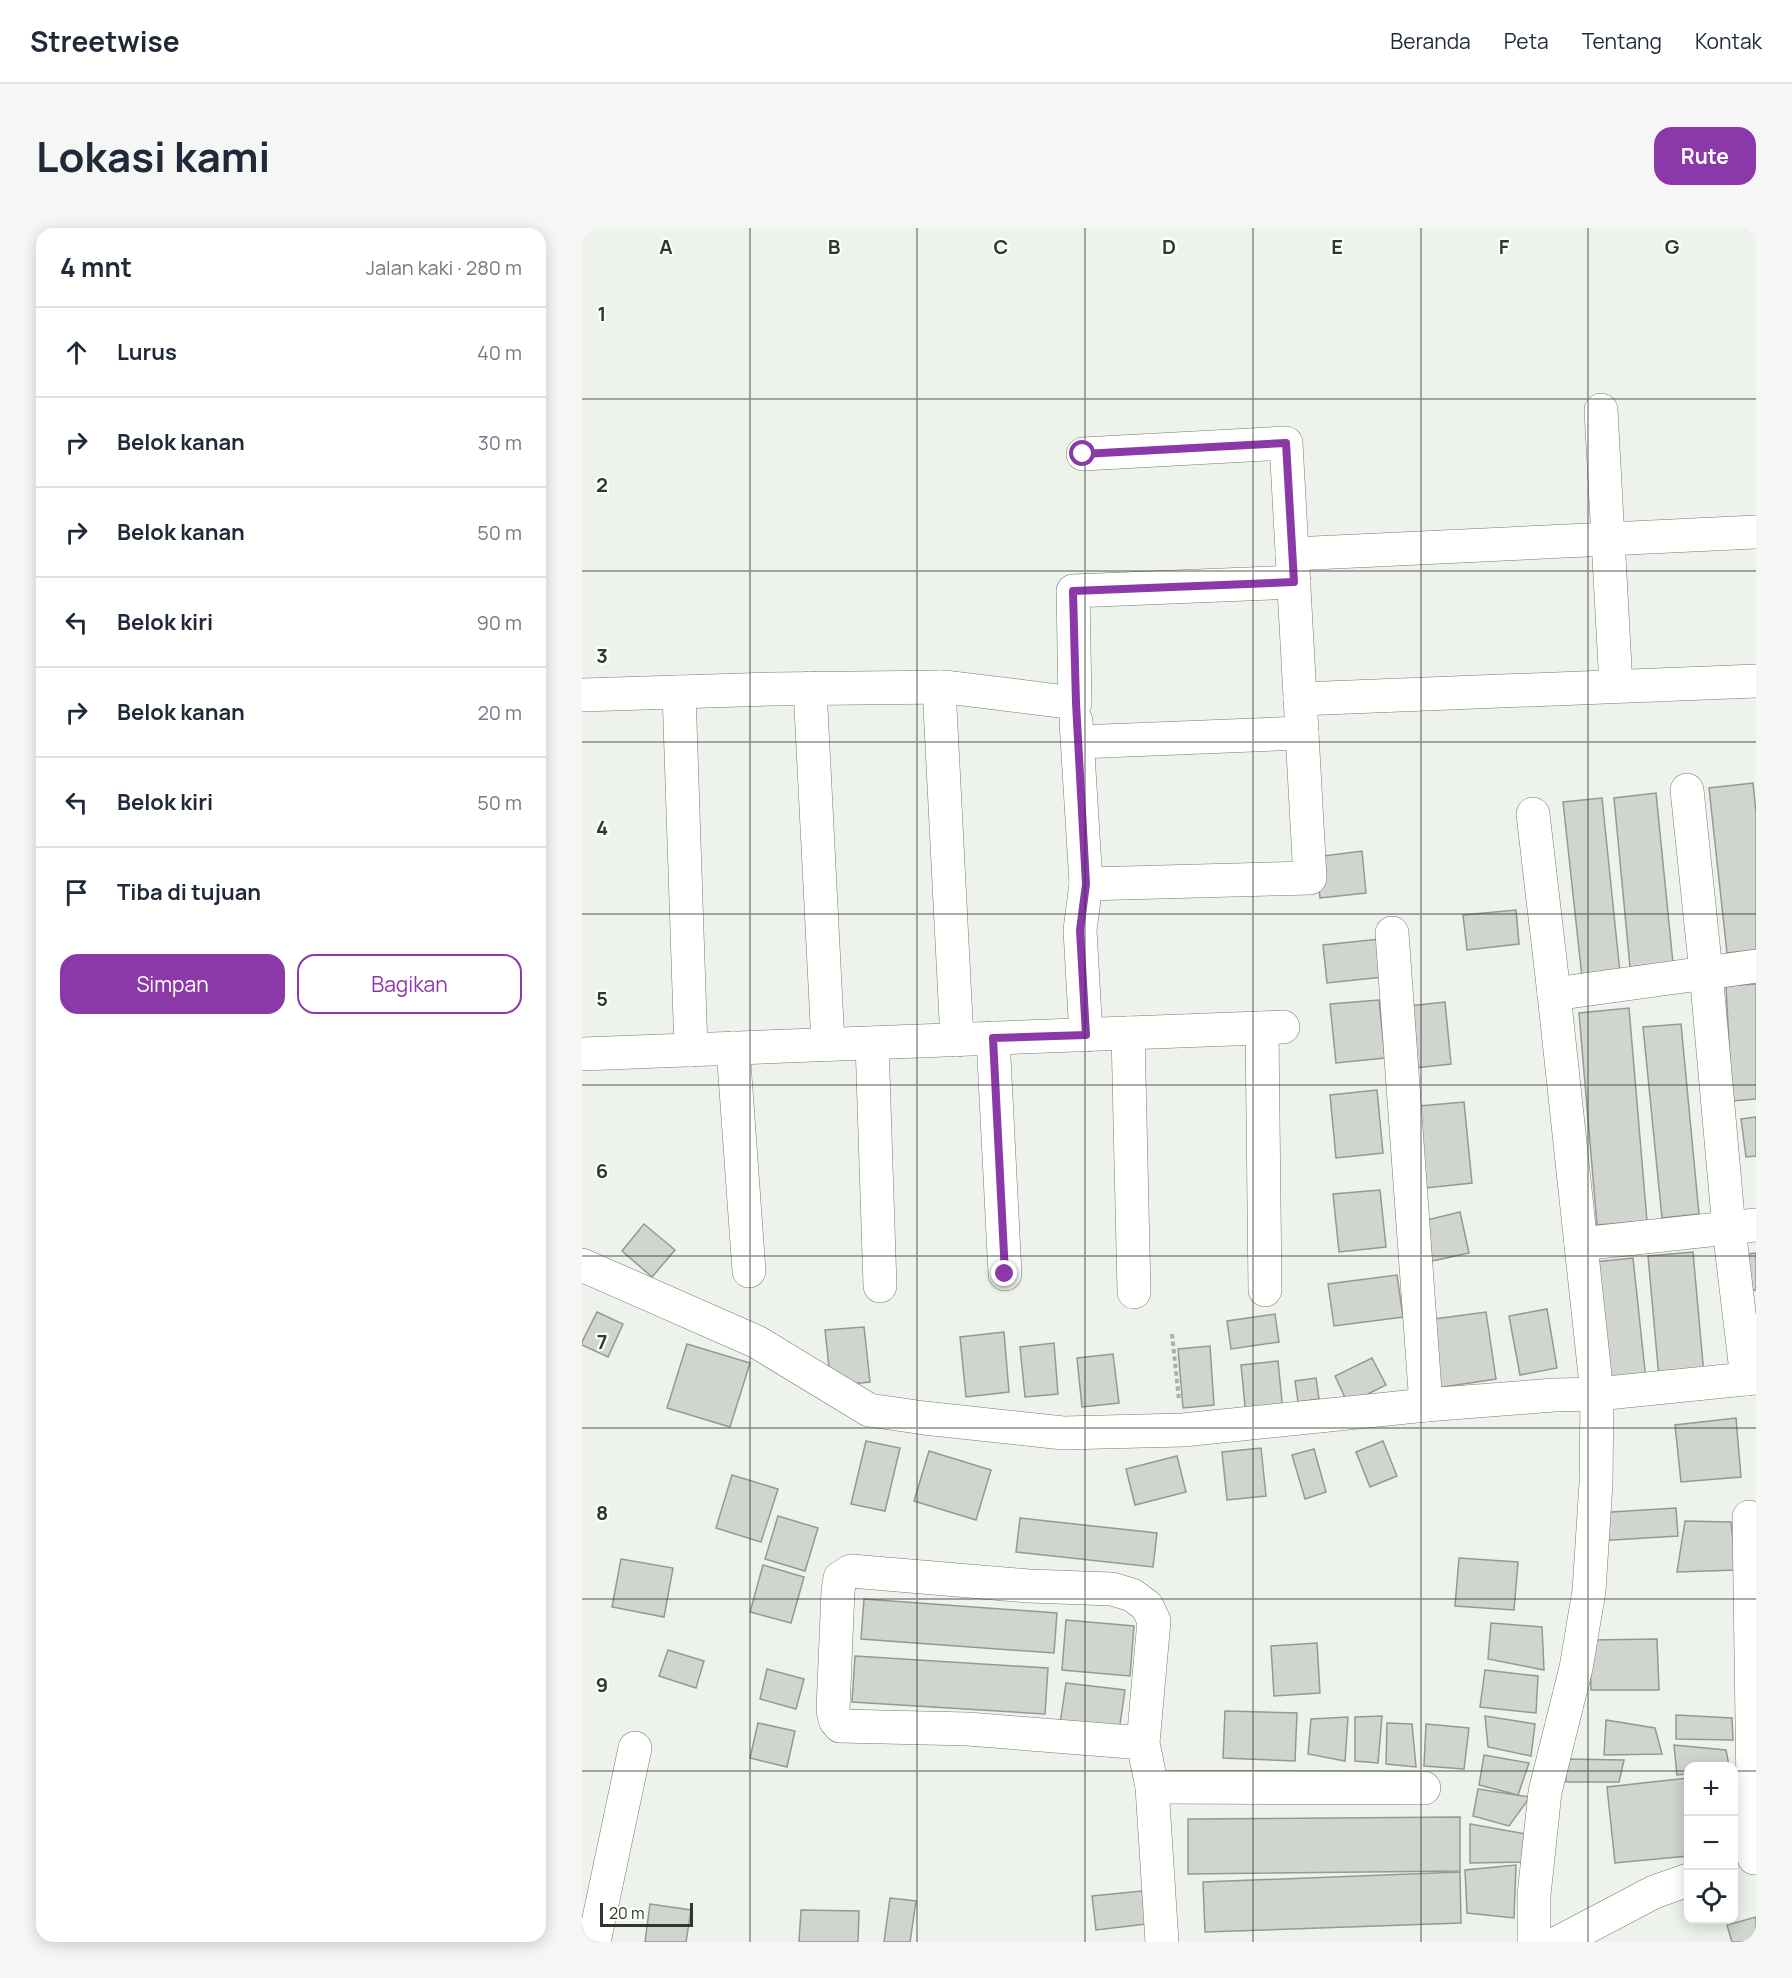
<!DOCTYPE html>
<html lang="id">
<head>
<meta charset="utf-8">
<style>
  body { margin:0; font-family:Manrope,sans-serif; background:#f6f6f7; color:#1f2937 }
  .controls { position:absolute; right:18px; bottom:18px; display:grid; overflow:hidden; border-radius:12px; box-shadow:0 3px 15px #0003 }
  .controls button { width:54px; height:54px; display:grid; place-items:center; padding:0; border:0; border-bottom:2px solid #e0e1e3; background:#fff; color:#1f2937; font:30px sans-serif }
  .scale { position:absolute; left:18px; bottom:15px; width:93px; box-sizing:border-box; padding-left:6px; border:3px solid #343533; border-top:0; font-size:16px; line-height:21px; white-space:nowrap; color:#343533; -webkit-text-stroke:4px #fbfff9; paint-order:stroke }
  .stop { position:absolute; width:18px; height:18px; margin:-14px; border:4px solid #8b39a8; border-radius:50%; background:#fff }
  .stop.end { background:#8b39a8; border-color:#fff; box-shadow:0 2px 6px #0008 }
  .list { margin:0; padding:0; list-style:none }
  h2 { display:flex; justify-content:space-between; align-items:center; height:78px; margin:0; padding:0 24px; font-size:26px }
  h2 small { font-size:20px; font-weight:400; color:#747a83 }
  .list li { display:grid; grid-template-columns:39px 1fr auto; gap:18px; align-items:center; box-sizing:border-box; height:90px; padding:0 24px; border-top:2px solid #e0e1e3 }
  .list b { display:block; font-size:22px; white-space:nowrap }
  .list em { font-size:20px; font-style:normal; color:#747a83 }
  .actions { display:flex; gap:12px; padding:18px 24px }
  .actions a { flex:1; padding:14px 0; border:2px solid #8b39a8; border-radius:18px; text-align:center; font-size:21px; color:#8b39a8 }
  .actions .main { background:#8b39a8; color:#fff }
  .icon { flex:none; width:33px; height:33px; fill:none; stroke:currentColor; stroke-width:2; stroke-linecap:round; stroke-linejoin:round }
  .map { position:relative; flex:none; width:1174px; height:1714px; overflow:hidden; border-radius:18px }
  header { display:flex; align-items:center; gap:36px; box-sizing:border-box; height:84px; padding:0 30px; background:#fff; border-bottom:2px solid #e0e1e3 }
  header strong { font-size:28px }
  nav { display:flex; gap:33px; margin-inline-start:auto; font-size:21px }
  .intro { display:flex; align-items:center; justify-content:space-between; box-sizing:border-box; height:144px; padding:0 36px }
  h1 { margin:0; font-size:42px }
  .button { padding:15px 27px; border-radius:18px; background:#8b39a8; color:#fff; font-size:21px; font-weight:700 }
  main { display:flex; gap:36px; padding:0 36px }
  aside { flex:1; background:#fff; border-radius:18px; box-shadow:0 3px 15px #0003 }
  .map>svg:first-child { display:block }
  .building { fill:#d0d5ce; stroke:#949992; stroke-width:1.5 }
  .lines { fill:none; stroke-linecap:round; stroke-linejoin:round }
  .minor-casing { stroke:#767a74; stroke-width:34 }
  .path { stroke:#acb0ab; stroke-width:4; stroke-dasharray:4.5 3; stroke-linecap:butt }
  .minor { stroke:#fff; stroke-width:33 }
  .route { stroke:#8b39a8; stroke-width:8 }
  .grid { fill:none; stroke:#343533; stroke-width:1.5; stroke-opacity:0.55 }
  .grid-label { font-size:20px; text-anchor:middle; font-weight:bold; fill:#343533; stroke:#fbfff9; stroke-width:4.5; stroke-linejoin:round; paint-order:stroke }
</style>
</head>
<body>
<header>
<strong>Streetwise</strong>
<nav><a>Beranda</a><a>Peta</a><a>Tentang</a><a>Kontak</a></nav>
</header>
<div class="intro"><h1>Lokasi kami</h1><a class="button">Rute</a></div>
<main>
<aside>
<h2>4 mnt<small>Jalan kaki · 280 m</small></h2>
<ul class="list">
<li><svg class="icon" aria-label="ahead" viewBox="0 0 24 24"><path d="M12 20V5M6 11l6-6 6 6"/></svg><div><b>Lurus</b></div><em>40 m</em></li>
<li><svg class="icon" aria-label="right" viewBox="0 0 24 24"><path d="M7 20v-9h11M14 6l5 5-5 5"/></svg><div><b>Belok kanan</b></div><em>30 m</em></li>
<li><svg class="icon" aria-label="right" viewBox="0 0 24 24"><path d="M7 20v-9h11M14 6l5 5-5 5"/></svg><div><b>Belok kanan</b></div><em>50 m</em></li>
<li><svg class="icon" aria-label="left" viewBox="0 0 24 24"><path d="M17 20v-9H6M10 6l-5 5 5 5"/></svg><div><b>Belok kiri</b></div><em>90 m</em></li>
<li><svg class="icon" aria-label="right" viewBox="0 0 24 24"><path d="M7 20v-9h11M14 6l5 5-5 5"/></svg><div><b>Belok kanan</b></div><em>20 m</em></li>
<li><svg class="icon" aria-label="left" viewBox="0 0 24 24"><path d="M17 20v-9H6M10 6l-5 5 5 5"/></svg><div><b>Belok kiri</b></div><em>50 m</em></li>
<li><svg class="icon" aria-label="arrive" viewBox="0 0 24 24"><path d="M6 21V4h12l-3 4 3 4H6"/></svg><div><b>Tiba di tujuan</b></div></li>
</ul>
<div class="actions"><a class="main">Simpan</a><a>Bagikan</a></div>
</aside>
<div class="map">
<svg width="1174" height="1714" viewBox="0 0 1174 1714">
  <rect width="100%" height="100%" fill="#edf2eb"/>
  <!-- building -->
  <g class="building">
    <polygon points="1171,555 1174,585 1174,722 1145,725 1127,560"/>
    <polygon points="1074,565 1091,735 1048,739 1032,570"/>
    <polygon points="1020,570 1038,745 1000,749 981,574"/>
    <polygon points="780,623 784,665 738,670 734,629"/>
    <polygon points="934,682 937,716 885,722 881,687"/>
    <polygon points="798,711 801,749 745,755 741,717"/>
    <polygon points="1174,756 1174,871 1150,873 1144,758"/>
    <polygon points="797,772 803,830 754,835 748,776"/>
    <polygon points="863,774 869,836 833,840 827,778"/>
    <polygon points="1047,780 1065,993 1015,997 997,785"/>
    <polygon points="1099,796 1117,986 1080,990 1061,799"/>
    <polygon points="795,862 801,925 754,930 748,867"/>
    <polygon points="882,874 890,955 834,961 826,879"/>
    <polygon points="1174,889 1174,928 1164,929 1159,891"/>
    <polygon points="798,962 804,1019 757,1024 751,966"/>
    <polygon points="878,984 887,1025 850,1033 841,993"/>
    <polygon points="62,996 93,1022 70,1049 40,1023"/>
    <polygon points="1111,1024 1122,1147 1077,1150 1066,1028"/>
    <polygon points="1174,1025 1174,1062 1168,1062 1166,1026"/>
    <polygon points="1051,1030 1064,1152 1025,1156 1012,1034"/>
    <polygon points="815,1047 821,1089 752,1098 746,1056"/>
    <polygon points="965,1081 975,1140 938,1147 927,1088"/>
    <polygon points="15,1084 41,1096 26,1129 0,1117 0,1114"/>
    <polygon points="904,1084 914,1151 855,1160 845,1092"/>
    <polygon points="693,1086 697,1114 649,1121 645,1093"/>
    <polygon points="282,1099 288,1154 249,1158 243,1102"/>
    <polygon points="422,1104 427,1164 384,1169 378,1109"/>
    <polygon points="472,1115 476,1166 443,1169 438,1119"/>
    <polygon points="105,1116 168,1135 148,1199 85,1180"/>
    <polygon points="628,1118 632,1177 601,1180 596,1121"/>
    <polygon points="531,1126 537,1175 500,1179 495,1130"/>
    <polygon points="790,1130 804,1157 766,1176 753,1148"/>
    <polygon points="696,1133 701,1184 664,1188 659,1137"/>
    <polygon points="734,1150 737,1171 716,1174 713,1153"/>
    <polygon points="1154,1190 1159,1249 1099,1254 1093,1197"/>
    <polygon points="284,1213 318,1220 303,1283 269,1276"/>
    <polygon points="801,1213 815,1248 788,1259 774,1224"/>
    <polygon points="679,1220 684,1268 645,1272 640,1224"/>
    <polygon points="732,1221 744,1264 723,1271 710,1227"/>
    <polygon points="347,1223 409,1242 394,1292 332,1273"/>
    <polygon points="595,1228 604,1264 553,1277 544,1241"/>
    <polygon points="150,1247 196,1261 179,1314 134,1300"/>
    <polygon points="1094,1280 1096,1308 1015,1313 1013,1285"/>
    <polygon points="196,1288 236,1300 223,1343 183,1331"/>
    <polygon points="438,1290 575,1305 571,1339 434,1324"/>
    <polygon points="1103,1293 1149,1294 1154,1342 1095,1344"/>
    <polygon points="877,1330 936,1334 932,1382 873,1378"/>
    <polygon points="39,1331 91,1340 82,1389 30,1379"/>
    <polygon points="181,1337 222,1349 209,1395 168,1384"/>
    <polygon points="282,1371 475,1385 472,1425 279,1411"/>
    <polygon points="484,1392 552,1398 548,1448 480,1442"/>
    <polygon points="909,1395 960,1399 962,1442 906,1431"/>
    <polygon points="1075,1411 1077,1462 1009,1462 1008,1412"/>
    <polygon points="735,1415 738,1465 692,1468 689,1418"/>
    <polygon points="86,1422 122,1433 114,1460 77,1448"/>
    <polygon points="273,1428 466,1440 463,1486 270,1474"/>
    <polygon points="185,1441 222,1451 214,1481 178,1471"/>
    <polygon points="903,1442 956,1448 954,1485 898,1479"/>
    <polygon points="484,1455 543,1462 537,1503 478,1496"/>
    <polygon points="643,1483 715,1485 713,1533 641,1530"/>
    <polygon points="1094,1487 1150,1490 1151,1512 1094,1511"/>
    <polygon points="800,1488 796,1535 773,1533 773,1489"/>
    <polygon points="903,1488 953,1496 949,1528 906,1519"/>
    <polygon points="766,1489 763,1533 726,1526 729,1491"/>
    <polygon points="1024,1492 1073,1500 1080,1526 1022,1527"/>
    <polygon points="176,1495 213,1503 205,1539 168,1530"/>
    <polygon points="805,1495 830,1496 834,1539 804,1536"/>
    <polygon points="844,1496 887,1500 882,1541 842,1538"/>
    <polygon points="1092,1517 1144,1522 1147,1538 1106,1538 1106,1546 1095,1547"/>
    <polygon points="902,1527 947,1535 936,1567 897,1557"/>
    <polygon points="984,1531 1042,1532 1037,1554 984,1554"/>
    <polygon points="1106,1550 1106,1628 1033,1635 1025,1559"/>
    <polygon points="896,1561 948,1569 927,1598 891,1588"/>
    <polygon points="878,1589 878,1643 606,1646 606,1591"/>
    <polygon points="888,1596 944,1606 943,1634 888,1635"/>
    <polygon points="934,1637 932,1690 885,1685 883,1642"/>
    <polygon points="878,1644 879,1695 623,1704 621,1654"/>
    <polygon points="560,1663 564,1696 514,1702 510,1668"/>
    <polygon points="308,1670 334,1673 328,1714 302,1714"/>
    <polygon points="68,1676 109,1682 104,1714 63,1714"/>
    <polygon points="219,1682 277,1683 276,1714 217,1714"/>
    <polygon points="1174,1689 1174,1714 1150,1714 1145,1697"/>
  </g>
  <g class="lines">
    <!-- minor casing -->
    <g class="minor-casing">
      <g id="minor">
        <polyline points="1019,182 1034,458"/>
        <polyline points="501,226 704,215 728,650 504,656 498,702 504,807"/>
        <polyline points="710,326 1174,304"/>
        <polyline points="357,459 375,812"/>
        <polyline points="228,460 246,816"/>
        <polyline points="97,464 109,822"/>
        <polyline points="0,467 189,461 364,459 493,475 491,363 712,354"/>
        <polyline points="718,471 1174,453"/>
        <polyline points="494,493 504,656"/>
        <polyline points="496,514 720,505"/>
        <polyline points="1105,562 1124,744 1147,1001 1165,1151"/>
        <polyline points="951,586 972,766 1015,1166 1014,1255 1007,1363 994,1440 963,1564 952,1667 952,1714"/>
        <polyline points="810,705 844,1177"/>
        <polyline points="972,766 1174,738"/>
        <polyline points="680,800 683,1062"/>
        <polyline points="546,805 552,1064"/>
        <polyline points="411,810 423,1046"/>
        <polyline points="290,815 298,1058"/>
        <polyline points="151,820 167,1043"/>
        <polyline points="0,826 701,799"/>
        <polyline points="999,1016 1174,997"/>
        <polyline points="0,1037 175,1114 287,1182 342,1190 481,1205 601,1202 844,1177 972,1167 1015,1166 1174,1150"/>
        <polyline points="1167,1289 1172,1630"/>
        <polyline points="561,1515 386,1501 258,1498 253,1492 251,1482 256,1363 258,1350 269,1343 447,1358 530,1361 550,1367 565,1378 572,1393 561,1515 570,1559 580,1714"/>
        <polyline points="570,1559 842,1560"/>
        <polyline points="12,1714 53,1520"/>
        <polyline points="977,1714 1072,1664 1106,1652"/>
      </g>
    </g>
    <!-- path -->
    <polyline class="path" points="590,1106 597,1172"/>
    <!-- minor -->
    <use href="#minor" class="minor"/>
  </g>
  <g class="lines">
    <!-- route -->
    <polyline class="route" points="423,1046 411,810 504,807 498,702 504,656 494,475 491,363 712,354 704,215 501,226"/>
  </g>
  <!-- grid -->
  <path class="grid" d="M168,0v1714M335,0v1714M503,0v1714M671,0v1714M839,0v1714M1006,0v1714M0,171h1174M0,343h1174M0,514h1174M0,686h1174M0,857h1174M0,1028h1174M0,1200h1174M0,1371h1174M0,1543h1106M1152,1543h22"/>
  <g class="grid-label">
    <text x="84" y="26">A</text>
    <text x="252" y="26">B</text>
    <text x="419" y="26">C</text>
    <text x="587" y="26">D</text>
    <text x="755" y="26">E</text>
    <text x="922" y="26">F</text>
    <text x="1090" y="26">G</text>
    <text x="20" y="93">1</text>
    <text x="20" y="264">2</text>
    <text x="20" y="435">3</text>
    <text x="20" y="607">4</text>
    <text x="20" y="778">5</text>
    <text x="20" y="950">6</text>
    <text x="20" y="1121">7</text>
    <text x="20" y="1292">8</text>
    <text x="20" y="1464">9</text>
  </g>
</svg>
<div class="controls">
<button>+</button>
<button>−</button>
<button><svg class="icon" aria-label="locate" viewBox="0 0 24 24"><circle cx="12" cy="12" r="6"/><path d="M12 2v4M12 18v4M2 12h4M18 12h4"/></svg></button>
</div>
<div class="scale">20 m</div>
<div class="stop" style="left:501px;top:226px"></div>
<div class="stop end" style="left:423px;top:1046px"></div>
</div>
</main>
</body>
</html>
